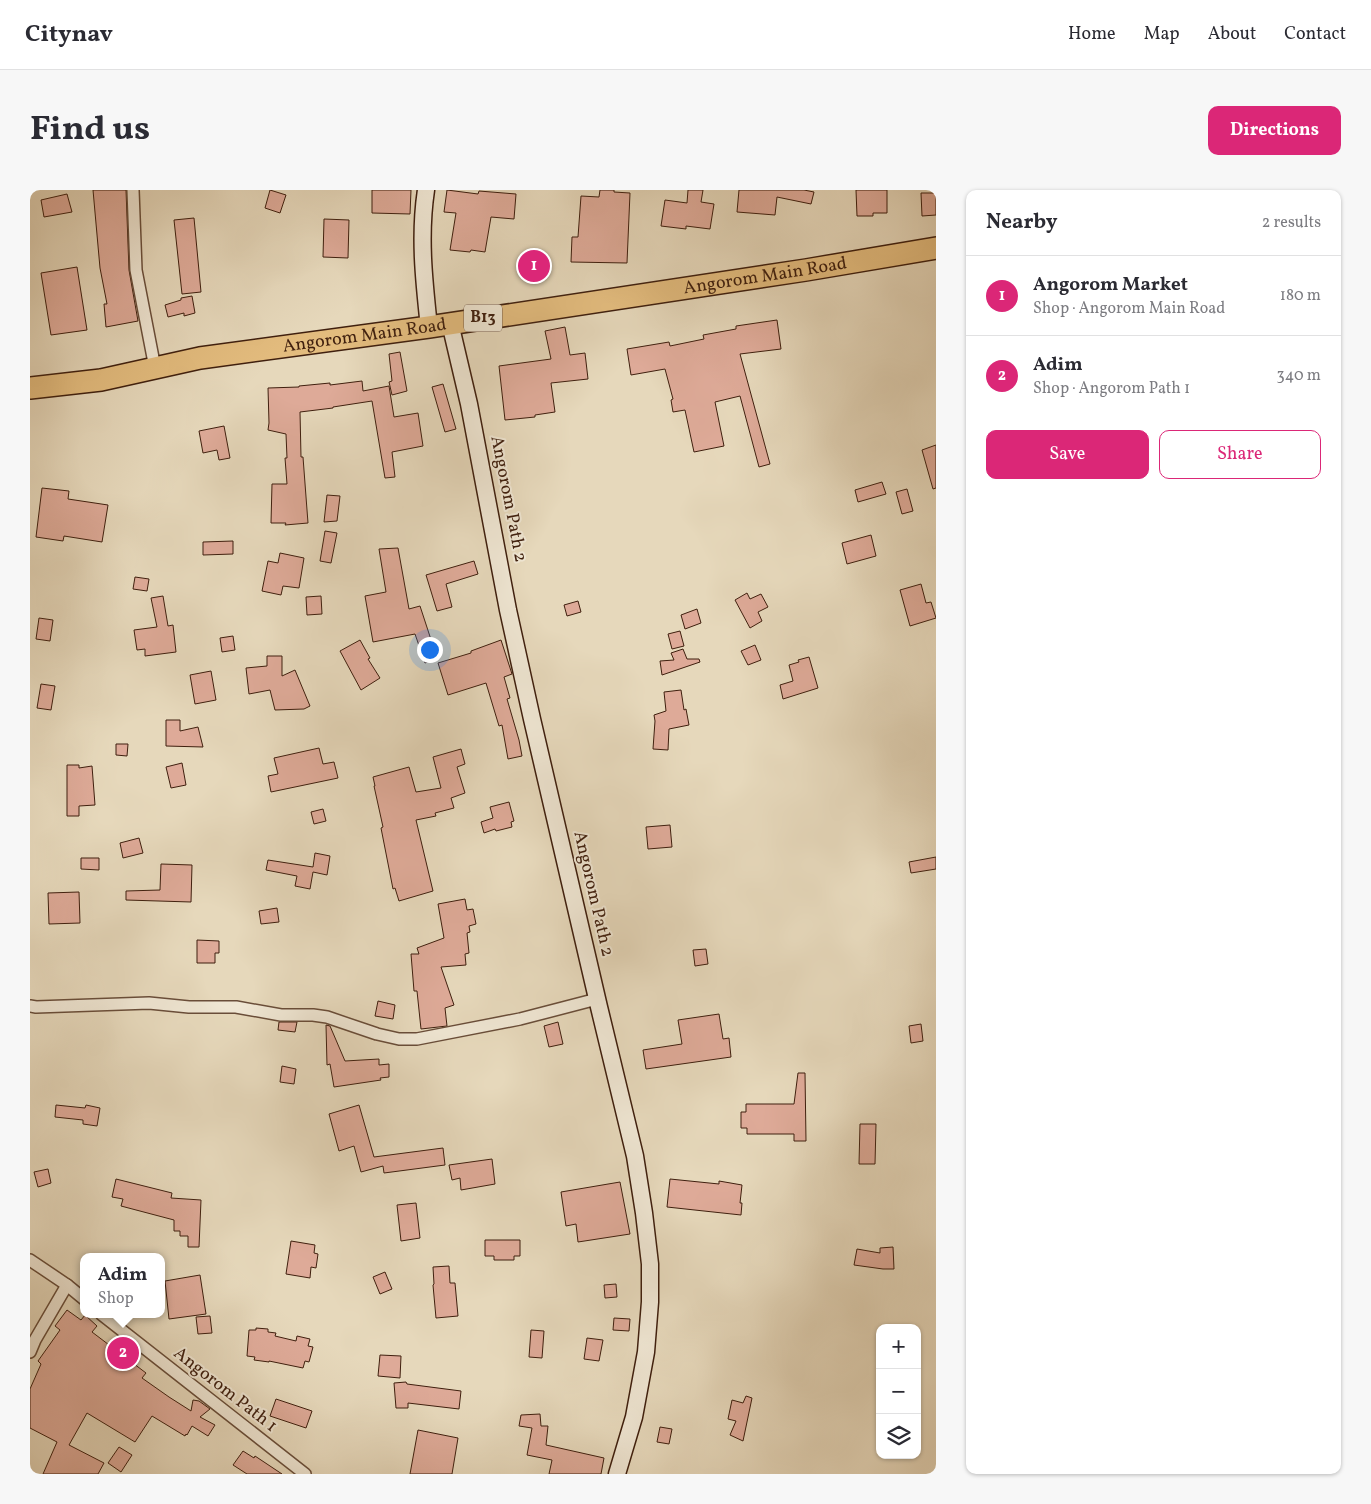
<!DOCTYPE html>
<html lang="en">
<head>
<meta charset="utf-8">
<style>
  body { margin:0; font-family:Vollkorn,serif; background:#f7f7f7; color:#2b2b33 }
  .controls { position:absolute; right:15px; bottom:15px; display:grid; overflow:hidden; border-radius:10px; box-shadow:0 1px 4px #0004 }
  .controls button { width:45px; height:45px; display:grid; place-items:center; padding:0; border:0; border-bottom:1px solid #e1e1e2; background:#fff; color:#2b2b33; font:25px sans-serif }
  .you { position:absolute; left:399px; top:459px; width:18px; height:18px; margin:-12px; border:4px solid #fff; border-radius:50%; background:#1a73e8; box-shadow:0 0 0 8px #1a73e833 }
  .badge { display:grid; place-items:center; width:32px; height:32px; border-radius:50%; background:#db2777; color:#fff; font-size:16px; font-weight:700 }
  .pin { position:absolute; translate:-50% -50%; border:2px solid #fff; box-shadow:0 1px 5px #0006 }
  .popup { position:absolute; left:50px; top:1063px; width:85px; height:65px; box-sizing:border-box; display:grid; place-content:center; border-radius:10px; background:#fff; filter:drop-shadow(0 1px 4px #0005); font-size:16px; white-space:nowrap; color:#7c7c81 }
  .popup b { font-size:19px; color:#2b2b33 }
  .popup::after { content:''; position:absolute; left:50%; top:100%; margin-left:-10px; border:10px solid transparent; border-top-color:#fff }
  .list { margin:0; padding:0; list-style:none }
  h2 { display:flex; justify-content:space-between; align-items:center; height:65px; margin:0; padding:0 20px; font-size:21px }
  h2 small { font-size:16px; font-weight:400; color:#7c7c81 }
  .list li { display:grid; grid-template-columns:32px 1fr auto; gap:15px; align-items:center; box-sizing:border-box; height:80px; padding:0 20px; border-top:1px solid #e1e1e2 }
  .list b { display:block; font-size:19px; white-space:nowrap }
  .list p { margin:0; font-size:16px; white-space:nowrap; color:#7c7c81 }
  .list em { font-size:16px; font-style:normal; color:#7c7c81 }
  .actions { display:flex; gap:10px; padding:15px 20px }
  .actions a { flex:1; padding:11px 0; border:1px solid #db2777; border-radius:10px; text-align:center; font-size:18px; color:#db2777 }
  .actions .main { background:#db2777; color:#fff }
  .icon { flex:none; width:28px; height:28px; fill:none; stroke:currentColor; stroke-width:2; stroke-linecap:round; stroke-linejoin:round }
  .map { position:relative; flex:none; width:906px; height:1284px; overflow:hidden; border-radius:10px }
  header { display:flex; align-items:center; gap:30px; box-sizing:border-box; height:70px; padding:0 25px; background:#fff; border-bottom:1px solid #e1e1e2 }
  header strong { font-size:24px }
  nav { display:flex; gap:28px; margin-inline-start:auto; font-size:18px }
  .intro { display:flex; align-items:center; justify-content:space-between; box-sizing:border-box; height:120px; padding:0 30px }
  h1 { margin:0; font-size:35px }
  .button { padding:12px 22px; border-radius:10px; background:#db2777; color:#fff; font-size:18px; font-weight:700 }
  main { display:flex; gap:30px; padding:0 30px }
  aside { flex:1; background:#fff; border-radius:10px; box-shadow:0 1px 4px #0004 }
  .map>svg:first-child { display:block }
  .building { fill:#deaa98; stroke:#3f1f0e }
  .lines { fill:none; stroke-linecap:round; stroke-linejoin:round }
  .street-casing { stroke:#694d39; stroke-width:14 }
  .secondary-casing { stroke:#3f1f0e; stroke-width:19 }
  .highway-casing { stroke:#3f1f0e; stroke-width:24 }
  .street { stroke:#efe6d3; stroke-width:11 }
  .secondary { stroke:#efe6d3; stroke-width:16 }
  .highway { stroke:#e3bc7e; stroke-width:21 }
  .labels { text-anchor:middle; dominant-baseline:central; stroke-width:4; stroke-linejoin:round; paint-order:stroke }
  .shield { fill:#efe6d3; stroke:#745b49; stroke-width:1 }
  .shield-label { font-size:16px; font-weight:bold; fill:#3f1f0e }
  .street-label { font-size:18px; fill:#3f1f0e; stroke:#efe6d3 }
</style>
</head>
<body>
<header>
<strong>Citynav</strong>
<nav><a>Home</a><a>Map</a><a>About</a><a>Contact</a></nav>
</header>
<div class="intro"><h1>Find us</h1><a class="button">Directions</a></div>
<main>
<div class="map">
<svg width="906" height="1284" viewBox="0 0 906 1284">
  <rect width="100%" height="100%" fill="#e6d8bb"/>
  <filter id="stains"><feTurbulence type="fractalNoise" baseFrequency=".004" numOctaves="4"/><feColorMatrix values="0 0 0 0 .2 0 0 0 0 .09 0 0 0 0 .02 0 0 0 .5 -.17"/></filter>
  <radialGradient id="worn" r=".72"><stop offset=".6" stop-color="#630" stop-opacity="0"/><stop offset="1" stop-color="#630" stop-opacity=".3"/></radialGradient>
  <!-- building -->
  <g class="building">
    <polygon points="63,0 96,0 99,80 108,131 76,137 74,114 77,114 70,78"/>
    <polygon points="240,0 256,5 250,23 235,18"/>
    <polygon points="342,0 381,0 380,24 342,23"/>
    <polygon points="417,0 448,4 449,1 486,4 484,29 461,27 455,62 441,60 440,62 420,60 426,23 414,22"/>
    <polygon points="570,0 584,0 584,2 600,3 597,73 541,72 542,47 548,47 551,6 569,7"/>
    <polygon points="658,0 673,0 671,12 684,14 680,39 656,36 656,39 631,36 635,10 657,13"/>
    <polygon points="709,0 774,0 784,2 781,14 747,7 745,25 707,22"/>
    <polygon points="826,0 857,0 857,23 843,23 843,26 827,26"/>
    <polygon points="891,3 906,3 906,25 892,26"/>
    <polygon points="37,4 42,22 14,27 11,10"/>
    <polygon points="164,28 171,102 152,104 144,30"/>
    <polygon points="294,29 319,30 318,68 293,67"/>
    <polygon points="47,77 57,140 21,145 11,83"/>
    <polygon points="162,106 165,123 154,126 154,123 138,127 135,115 151,110 151,108"/>
    <polygon points="747,130 751,159 710,164 740,274 729,277 710,206 685,212 694,256 664,262 655,220 643,222 641,210 643,209 635,179 601,185 597,159 639,152 640,156 674,149 673,145 706,139 706,136"/>
    <polygon points="535,137 540,165 555,163 558,189 521,193 525,222 505,225 505,227 475,230 469,176 521,169 515,141"/>
    <polygon points="370,162 377,201 362,205 359,192 362,191 359,164"/>
    <polygon points="332,191 333,201 359,196 364,227 388,223 393,256 362,262 365,287 355,288 342,211 303,217 303,218 270,222 271,267 273,267 278,333 255,335 256,333 241,333 242,294 257,294 255,268 257,268 256,244 238,240 239,233 238,198 269,197 269,196 300,193 300,195"/>
    <polygon points="413,194 426,239 415,242 402,197"/>
    <polygon points="194,236 200,268 189,270 187,260 173,263 169,241"/>
    <polygon points="906,255 906,298 903,299 892,260"/>
    <polygon points="852,292 856,304 828,312 825,300"/>
    <polygon points="12,298 39,301 38,309 78,315 72,352 34,346 33,351 6,347"/>
    <polygon points="877,299 883,321 872,324 866,302"/>
    <polygon points="297,305 310,306 307,331 294,332"/>
    <polygon points="295,341 307,343 301,373 290,371"/>
    <polygon points="841,345 846,366 817,374 812,353"/>
    <polygon points="203,351 203,364 173,365 173,352"/>
    <polygon points="368,358 379,419 390,416 407,468 395,473 385,444 343,452 335,406 356,402 349,359"/>
    <polygon points="250,363 274,368 269,398 253,396 251,405 232,401 238,371 248,373"/>
    <polygon points="444,371 448,384 416,394 422,417 407,421 396,385"/>
    <polygon points="105,387 119,389 117,401 103,399"/>
    <polygon points="891,394 896,413 901,412 906,428 880,436 870,400"/>
    <polygon points="717,403 720,409 731,404 738,417 728,422 732,431 720,438 705,410"/>
    <polygon points="133,406 138,436 143,435 146,462 115,466 115,459 107,460 104,440 127,437 121,408"/>
    <polygon points="291,406 292,424 277,425 276,407"/>
    <polygon points="548,411 551,422 537,426 534,415"/>
    <polygon points="667,419 671,433 655,439 651,425"/>
    <polygon points="9,428 23,430 20,451 6,449"/>
    <polygon points="650,441 654,456 642,459 638,444"/>
    <polygon points="203,446 205,460 192,462 190,448"/>
    <polygon points="330,450 340,468 338,469 350,488 331,500 310,461"/>
    <polygon points="471,450 482,484 474,487 480,508 477,509 489,550 492,566 478,569 472,535 469,536 456,493 418,505 408,473 441,463 441,461"/>
    <polygon points="725,455 731,470 718,475 711,461"/>
    <polygon points="653,459 657,469 669,469 670,472 632,485 630,471 644,470 641,463"/>
    <polygon points="237,466 252,466 252,486 265,480 280,516 274,519 245,520 240,500 219,504 216,478 237,476"/>
    <polygon points="779,467 788,498 753,509 750,495 763,491 759,475 769,472 768,470"/>
    <polygon points="181,481 186,510 165,514 160,485"/>
    <polygon points="11,494 25,496 21,520 7,518"/>
    <polygon points="651,500 654,520 656,519 659,535 639,539 638,560 623,559 625,531 624,525 636,521 634,502"/>
    <polygon points="136,530 150,530 150,541 168,537 173,557 136,556"/>
    <polygon points="86,554 98,554 97,566 86,565"/>
    <polygon points="289,558 293,574 304,572 308,588 241,602 238,586 248,584 244,568"/>
    <polygon points="431,559 435,574 427,577 435,603 421,608 424,618 405,623 406,626 386,630 403,701 369,711 365,698 363,699 351,638 353,637 344,596 345,596 343,587 379,577 386,602 411,598 403,567"/>
    <polygon points="152,573 156,595 141,598 136,577"/>
    <polygon points="37,575 49,575 49,578 62,576 65,615 49,616 49,626 37,626"/>
    <polygon points="479,612 484,631 481,632 482,637 466,641 465,639 454,643 451,632 463,628 460,617"/>
    <polygon points="293,619 296,631 284,634 281,622"/>
    <polygon points="640,635 642,657 618,659 616,637"/>
    <polygon points="109,648 113,663 93,668 90,653"/>
    <polygon points="285,663 300,666 297,685 283,682 280,699 265,696 267,686 236,680 238,670 283,677"/>
    <polygon points="906,667 906,679 881,683 879,672"/>
    <polygon points="51,668 69,668 69,680 51,679"/>
    <polygon points="131,674 162,675 161,712 96,710 96,701 130,700"/>
    <polygon points="49,702 50,733 19,734 18,703"/>
    <polygon points="435,709 437,720 443,719 446,734 439,736 440,742 437,743 439,763 435,764 436,775 411,777 424,815 415,818 417,836 391,839 387,801 384,801 381,764 389,764 387,758 414,748 408,714"/>
    <polygon points="247,718 249,732 231,734 229,721"/>
    <polygon points="167,750 189,751 189,763 185,763 185,773 167,773"/>
    <polygon points="676,759 678,774 665,776 663,760"/>
    <polygon points="348,811 365,815 363,829 345,826"/>
    <polygon points="689,824 693,849 699,848 701,867 616,879 613,860 652,854 648,830"/>
    <polygon points="249,832 267,832 265,842 248,840"/>
    <polygon points="528,832 533,854 519,857 514,836"/>
    <polygon points="891,834 893,851 881,853 879,836"/>
    <polygon points="296,835 300,836 315,871 349,869 349,875 359,874 359,887 350,888 351,890 304,897 300,874 297,875"/>
    <polygon points="252,876 266,879 264,894 250,892"/>
    <polygon points="768,883 775,883 776,951 764,951 764,944 717,944 717,938 711,938 711,922 716,922 716,914 764,914"/>
    <polygon points="26,915 55,918 56,915 70,918 67,936 53,934 53,930 25,927"/>
    <polygon points="329,915 344,967 413,958 415,975 354,983 353,976 331,982 324,956 309,961 299,924"/>
    <polygon points="830,934 846,934 845,974 829,974"/>
    <polygon points="462,969 465,994 431,1000 430,988 422,990 419,975"/>
    <polygon points="18,979 21,993 8,997 4,982"/>
    <polygon points="86,989 142,1003 141,1008 171,1010 169,1057 158,1057 158,1046 150,1046 150,1041 144,1041 144,1030 91,1016 93,1009 82,1007"/>
    <polygon points="640,989 689,994 689,991 712,995 710,1013 712,1013 711,1025 637,1017"/>
    <polygon points="590,992 600,1044 548,1052 546,1034 536,1036 531,1002"/>
    <polygon points="386,1013 390,1048 371,1051 367,1015"/>
    <polygon points="455,1050 490,1050 490,1066 484,1066 484,1070 464,1070 464,1066 455,1066"/>
    <polygon points="261,1051 285,1055 284,1063 288,1064 286,1078 281,1077 280,1088 256,1084"/>
    <polygon points="863,1057 864,1079 853,1079 824,1075 827,1059 850,1063 850,1058"/>
    <polygon points="419,1076 420,1093 425,1093 428,1126 406,1128 403,1095 404,1094 403,1077"/>
    <polygon points="355,1082 362,1099 350,1104 343,1087"/>
    <polygon points="170,1085 176,1124 139,1129 135,1091"/>
    <polygon points="586,1094 587,1107 575,1108 574,1095"/>
    <polygon points="37,1120 51,1130 55,1125 67,1136 62,1142 116,1183 112,1188 139,1207 161,1221 163,1210 169,1211 180,1219 170,1227 185,1235 178,1246 162,1236 157,1245 156,1244 155,1246 122,1226 105,1252 57,1223 39,1255 74,1273 68,1284 13,1284 27,1252 0,1238 0,1199 11,1174 8,1171 30,1140 25,1136"/>
    <polygon points="180,1126 182,1143 168,1144 166,1127"/>
    <polygon points="584,1128 600,1129 599,1141 583,1140"/>
    <polygon points="226,1138 238,1139 238,1142 246,1143 245,1146 266,1151 267,1146 280,1149 278,1156 283,1157 279,1172 275,1171 273,1178 239,1171 239,1172 224,1170 225,1167 217,1166 219,1140 226,1140"/>
    <polygon points="501,1140 514,1141 512,1168 499,1167"/>
    <polygon points="557,1148 573,1150 569,1171 554,1169"/>
    <polygon points="350,1165 371,1166 370,1188 348,1186"/>
    <polygon points="376,1192 377,1194 431,1201 429,1219 378,1213 378,1218 366,1218 364,1193"/>
    <polygon points="716,1206 722,1208 713,1251 700,1245 706,1231 698,1229 702,1210 713,1213"/>
    <polygon points="246,1209 282,1221 276,1238 240,1226"/>
    <polygon points="510,1224 511,1236 518,1236 516,1255 574,1268 571,1284 519,1284 522,1270 497,1265 502,1238 489,1236 491,1225"/>
    <polygon points="630,1237 642,1239 639,1254 627,1252"/>
    <polygon points="388,1240 428,1248 422,1284 380,1284"/>
    <polygon points="89,1257 102,1265 91,1282 78,1273"/>
    <polygon points="213,1261 224,1268 225,1266 252,1284 217,1284 203,1275"/>
  </g>
  <g class="lines">
    <!-- street casing -->
    <g class="street-casing">
      <g id="street">
        <polyline points="103,0 106,80 125,178"/>
        <polyline points="0,816 6,817 119,813 159,817 206,817 251,825 283,825 297,827 347,844 369,849 387,849 490,829 567,809"/>
        <polyline points="0,1070 37,1095 54,1109"/>
        <polyline points="71,1124 275,1284"/>
        <polyline points="0,1162 5,1150 37,1095"/>
      </g>
    </g>
    <!-- secondary casing -->
    <g class="secondary-casing">
      <g id="secondary">
        <path d="M396,0c-7,46 -2,91 3,137"/>
        <polyline points="420,133 439,214 478,420 502,529 569,817 605,966 614,1023 620,1074 620,1112 616,1162 604,1227 587,1284"/>
      </g>
    </g>
    <!-- highway casing -->
    <g class="highway-casing">
      <g id="highway">
        <path id="s1" d="M0,198l71,-8 99,-22 229,-31 377,-57 130,-22"/>
      </g>
    </g>
    <!-- street -->
    <use href="#street" class="street"/>
    <!-- secondary -->
    <use href="#secondary" class="secondary"/>
    <!-- highway -->
    <use href="#highway" class="highway"/>
  </g>
  <g class="labels">
    <!-- shield labels -->
    <rect class="shield" x="434" y="114.5" width="38" height="27" rx="4"/>
    <g class="shield-label">
      <text x="453" y="128">B13</text>
    </g>
    <!-- street labels -->
    <g class="street-label">
      <text stroke="none"><textPath href="#s1" startOffset="744">Angorom Main Road</textPath></text>
      <text stroke="none"><textPath href="#s1" startOffset="339">Angorom Main Road</textPath></text>
      <text transform="translate(478 309) rotate(79)">Angorom Path 2</text>
      <text transform="translate(563 704) rotate(77)">Angorom Path 2</text>
      <text transform="translate(195 1200) rotate(38)">Angorom Path 1</text>
    </g>
  </g>
  <rect width="100%" height="100%" filter="url(#stains)"/>
  <rect width="100%" height="100%" fill="url(#worn)"/>
</svg>
<div class="controls">
<button>+</button>
<button>−</button>
<button><svg class="icon" aria-label="layers" viewBox="0 0 24 24"><path d="M12 4l9 5-9 5-9-5zM3 14l9 5 9-5"/></svg></button>
</div>
<div class="you"></div>
<div class="pin badge" style="left:504px;top:76px">1</div>
<div class="pin badge" style="left:93px;top:1163px">2</div>
<div class="popup"><b>Adim</b>Shop</div>
</div>
<aside>
<h2>Nearby<small>2 results</small></h2>
<ul class="list">
<li><span class="badge">1</span><div><b>Angorom Market</b><p>Shop · Angorom Main Road</p></div><em>180 m</em></li>
<li><span class="badge">2</span><div><b>Adim</b><p>Shop · Angorom Path 1</p></div><em>340 m</em></li>
</ul>
<div class="actions"><a class="main">Save</a><a>Share</a></div>
</aside>
</main>
</body>
</html>
